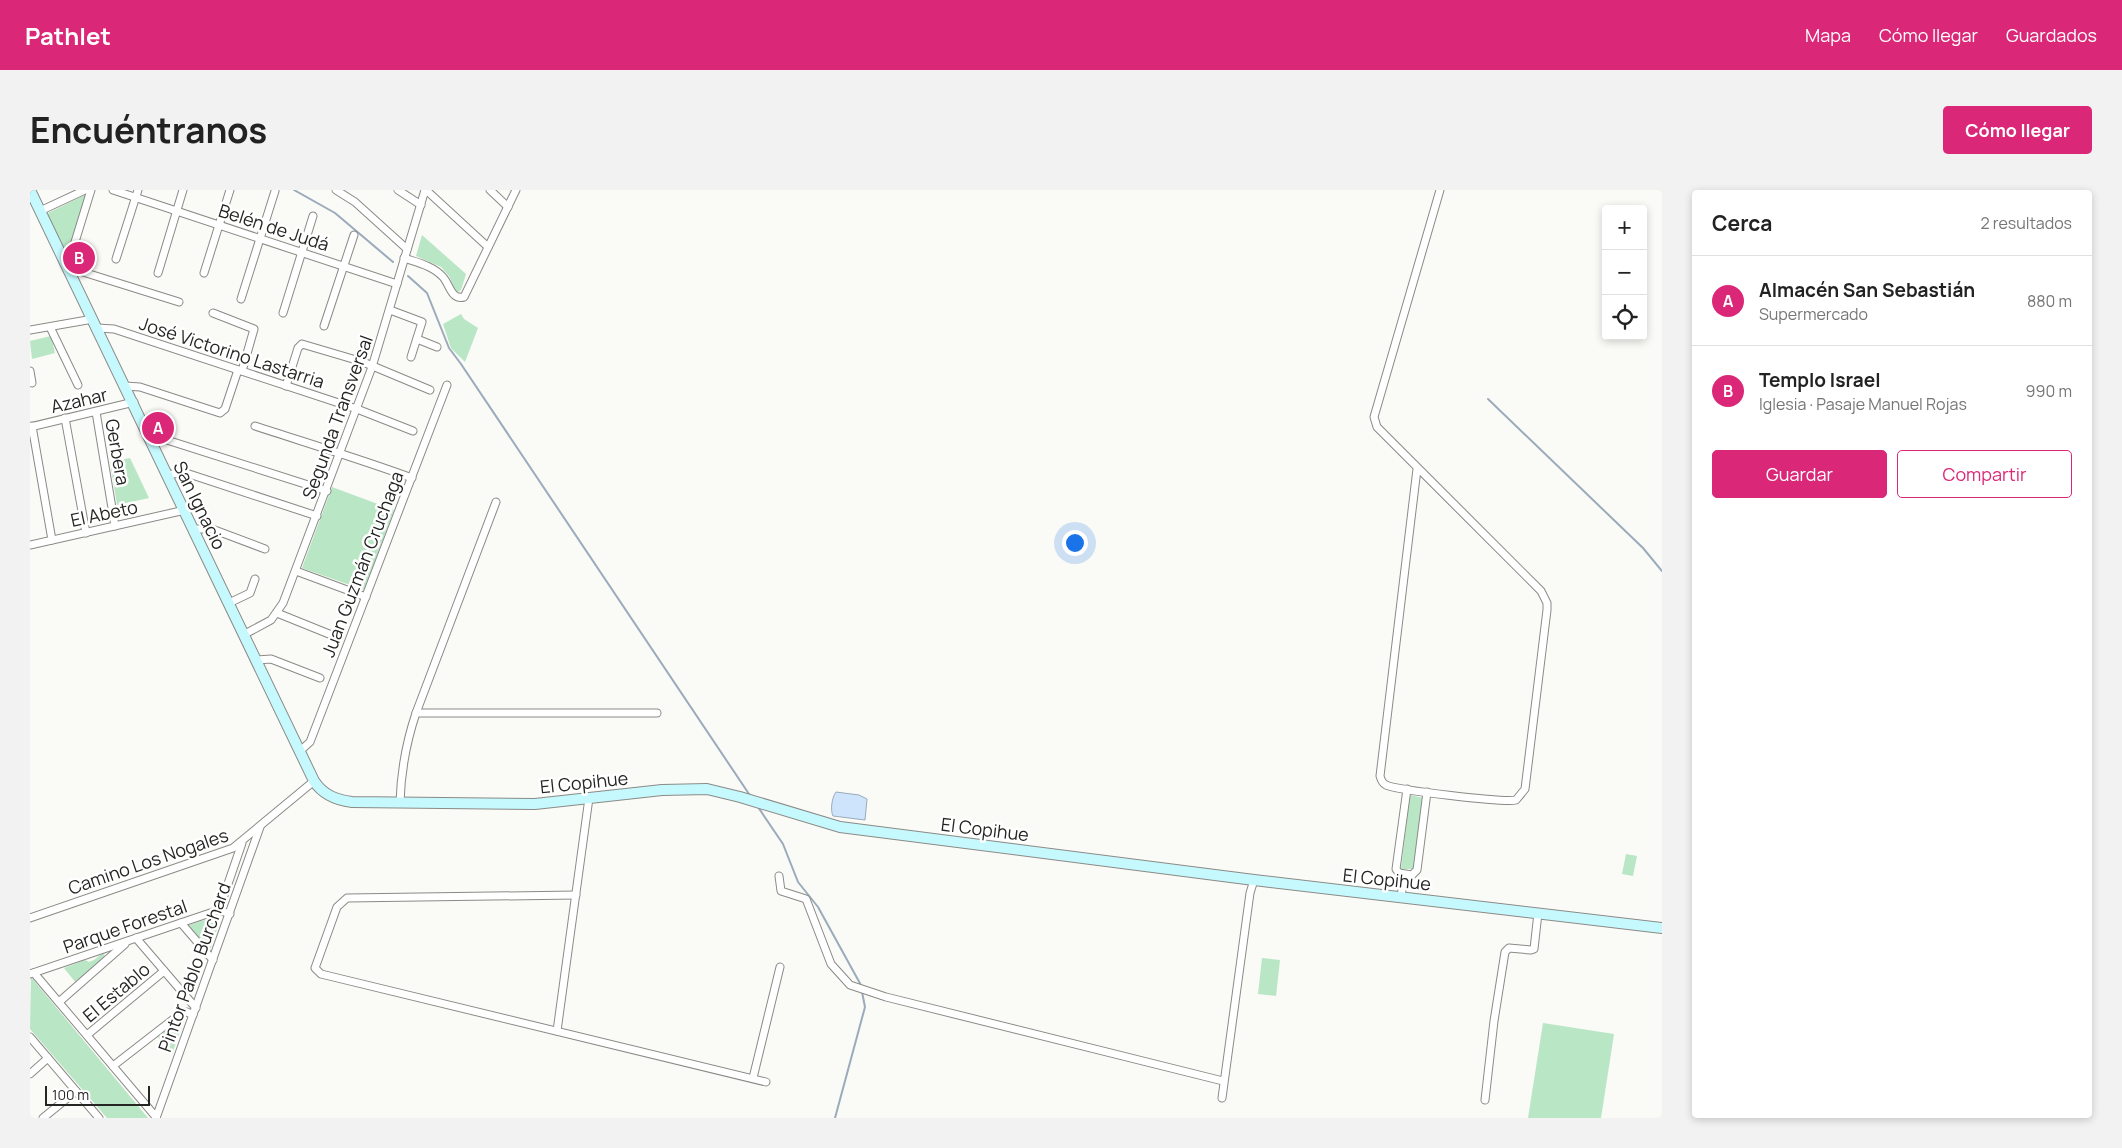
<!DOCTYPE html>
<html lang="es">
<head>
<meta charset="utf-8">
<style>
  body { margin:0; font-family:Manrope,sans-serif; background:#f2f2f2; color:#222 }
  .controls { position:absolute; right:15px; top:15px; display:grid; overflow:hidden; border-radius:5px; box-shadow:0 2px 8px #0003 }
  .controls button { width:45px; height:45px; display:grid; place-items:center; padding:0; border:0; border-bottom:1px solid #e0e0e0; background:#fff; color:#222; font:25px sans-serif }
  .scale { position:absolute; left:15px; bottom:12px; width:105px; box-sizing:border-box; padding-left:5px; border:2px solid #252524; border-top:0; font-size:14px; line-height:18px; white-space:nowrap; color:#252524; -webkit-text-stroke:4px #fff; paint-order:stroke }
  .you { position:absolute; left:1044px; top:352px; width:18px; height:18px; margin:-12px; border:4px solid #fff; border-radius:50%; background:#1a73e8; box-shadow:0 0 0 8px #1a73e833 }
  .badge { display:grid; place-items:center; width:32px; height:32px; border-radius:50%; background:#db2777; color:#fff; font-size:16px; font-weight:700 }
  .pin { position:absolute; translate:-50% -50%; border:2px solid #fff; box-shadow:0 1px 5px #0006 }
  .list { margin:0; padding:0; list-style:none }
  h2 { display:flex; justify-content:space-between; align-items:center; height:65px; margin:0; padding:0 20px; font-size:21px }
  h2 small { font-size:16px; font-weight:400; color:#767676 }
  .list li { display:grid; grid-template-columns:32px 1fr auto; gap:15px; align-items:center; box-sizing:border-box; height:90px; padding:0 20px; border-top:1px solid #e0e0e0 }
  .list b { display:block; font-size:19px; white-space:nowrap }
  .list p { margin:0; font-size:16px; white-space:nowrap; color:#767676 }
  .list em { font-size:16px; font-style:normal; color:#767676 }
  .actions { display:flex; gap:10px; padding:15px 20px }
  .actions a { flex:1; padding:11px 0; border:1px solid #db2777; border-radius:5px; text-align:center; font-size:18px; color:#db2777 }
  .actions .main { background:#db2777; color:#fff }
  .icon { flex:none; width:28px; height:28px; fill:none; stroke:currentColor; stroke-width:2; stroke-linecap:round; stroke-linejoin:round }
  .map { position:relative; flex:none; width:1632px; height:928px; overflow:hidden; border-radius:5px }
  header { display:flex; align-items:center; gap:30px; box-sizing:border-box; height:70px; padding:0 25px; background:#db2777; color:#fff }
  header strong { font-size:24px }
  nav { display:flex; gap:28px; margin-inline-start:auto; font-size:18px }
  .intro { display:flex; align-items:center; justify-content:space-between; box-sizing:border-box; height:120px; padding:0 30px }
  h1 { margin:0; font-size:35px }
  .button { padding:12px 22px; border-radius:5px; background:#db2777; color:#fff; font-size:18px; font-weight:700 }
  main { display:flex; gap:30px; padding:0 30px }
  aside { flex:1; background:#fff; border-radius:5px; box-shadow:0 2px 8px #0003 }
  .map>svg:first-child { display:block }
  .green { fill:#b9e6c4 }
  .water { fill:#cde4fc; stroke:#9babbb }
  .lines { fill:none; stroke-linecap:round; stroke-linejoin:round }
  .stream { stroke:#9babbb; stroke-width:2 }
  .minor-casing { stroke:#8b8a87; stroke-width:9 }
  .secondary-casing { stroke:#8b8a87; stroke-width:12 }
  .minor { stroke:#fff; stroke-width:7 }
  .secondary { stroke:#c5f9fe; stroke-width:10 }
  .labels { text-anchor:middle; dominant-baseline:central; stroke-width:5; stroke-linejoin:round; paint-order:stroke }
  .street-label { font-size:18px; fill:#252524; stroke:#fff }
</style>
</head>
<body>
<header>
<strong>Pathlet</strong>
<nav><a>Mapa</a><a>Cómo llegar</a><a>Guardados</a></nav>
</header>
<div class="intro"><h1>Encuéntranos</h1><a class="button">Cómo llegar</a></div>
<main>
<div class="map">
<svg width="1632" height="928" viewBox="0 0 1632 928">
  <rect width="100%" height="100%" fill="#fafaf6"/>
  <!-- green -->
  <g class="green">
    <polygon points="57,4 46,53 33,59 16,24"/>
    <polygon points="392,45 436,84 431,100 428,102 425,100 419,86 411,77 386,66"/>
    <polygon points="431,124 434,129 448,138 435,172 421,158 413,134"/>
    <polygon points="21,146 25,163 2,169 0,151"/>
    <polygon points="100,268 119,308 87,315 80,272"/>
    <polygon points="302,297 364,320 334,400 272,378"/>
    <polygon points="1380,605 1393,608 1383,679 1371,679"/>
    <polygon points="1596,664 1607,666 1603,686 1592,684"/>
    <polygon points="187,726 190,729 189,733 179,763 159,735"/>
    <polygon points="74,762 75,770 46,793 34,778 55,770 59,772 64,770"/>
    <polygon points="1232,768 1250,770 1246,806 1228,804"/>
    <polygon points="1,787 118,928 77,928 0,839"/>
    <polygon points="153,826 155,828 142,864 128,847"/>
    <polygon points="1513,833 1584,844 1571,928 1498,928"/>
  </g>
  <!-- water -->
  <path class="water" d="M806,602l23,3 8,4 -2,21 -32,-4c-3,-6 -1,-19 3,-24z"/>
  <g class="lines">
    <!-- stream -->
    <g class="stream">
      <polyline points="264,0 305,23 363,72"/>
      <polyline points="378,86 397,103 419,158 431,174 719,604"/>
      <polyline points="1458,209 1613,358 1632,381"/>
      <polyline points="728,617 753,654 768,692 788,717 832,797"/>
      <polyline points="805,928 835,817 832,802"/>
    </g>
    <!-- minor casing -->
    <g class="minor-casing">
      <g id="minor">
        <polyline points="83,0 367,94"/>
        <polyline points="306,0 325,12 377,59"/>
        <polyline points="368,0 391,15"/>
        <polyline points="396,0 458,57"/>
        <polyline points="460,0 478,17"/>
        <polyline points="10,21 55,0"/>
        <polyline points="45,52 61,0"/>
        <path d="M374,68c15,5 29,8 39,19 7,8 8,23 21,20l52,-107"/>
        <polyline points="86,69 108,0"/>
        <polyline points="37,77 149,112"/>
        <polyline points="128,83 153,0"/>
        <polyline points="174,83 200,0"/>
        <polyline points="211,109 245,1"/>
        <polyline points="360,120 392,132 381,167"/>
        <polyline points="183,123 224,139 212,181"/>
        <polyline points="253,123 283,26"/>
        <polyline points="294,136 324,45"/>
        <polyline points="20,137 48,195"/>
        <polyline points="67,138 84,139 327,219 383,241"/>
        <polyline points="0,140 63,129"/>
        <polyline points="387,149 407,157"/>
        <polyline points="0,181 2,193"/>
        <polyline points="95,196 110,197 190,223 195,219 208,180"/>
        <polyline points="256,196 268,158 272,154 333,172 400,200"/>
        <polyline points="66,222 85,336"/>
        <polyline points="35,228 56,343"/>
        <polyline points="2,236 22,350"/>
        <path d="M225,236c52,17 105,33 157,52"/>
        <polyline points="0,237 104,212"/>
        <polyline points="118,244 297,301"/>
        <path d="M1387,279l-37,307c1,4 2,7 6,9 10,5 119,18 130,15l9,-11 22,-179v-7l-6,-12 -164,-164 -3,-10 66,-227"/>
        <polyline points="138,285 153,282 287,326"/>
        <polyline points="164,339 182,339 235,359"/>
        <polyline points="0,355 155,320"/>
        <polyline points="266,381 336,407"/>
        <polyline points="199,413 220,403 225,389"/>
        <polyline points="247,423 304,446"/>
        <polyline points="215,444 241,430 253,413 342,177 395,0"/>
        <polyline points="227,470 241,469 290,488"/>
        <polyline points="386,523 627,523"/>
        <polyline points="270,561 280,552 417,195"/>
        <polyline points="1377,599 1366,679 1369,683 1382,685 1387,680 1397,602"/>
        <path d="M370,612c1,-32 6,-59 16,-89l80,-211"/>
        <polyline points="749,686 751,701 776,709 801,774 820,795 856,807 1193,891"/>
        <polyline points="546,705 317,708 307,717 285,778 291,784 736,892"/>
        <polyline points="1371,707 1374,685"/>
        <polyline points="189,720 212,653"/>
        <polyline points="0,728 203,658 284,591"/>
        <polyline points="151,733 183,770"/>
        <polyline points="106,748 166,818"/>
        <polyline points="4,783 126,927"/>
        <polyline points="0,784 189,720 200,724"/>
        <polyline points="29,812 95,754"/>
        <polyline points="527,841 559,608"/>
        <polyline points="57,845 134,781"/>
        <polyline points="0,847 69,928"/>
        <polyline points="83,876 150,824 157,822 163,825"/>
        <polyline points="0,884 18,868"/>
        <polyline points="723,888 750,777"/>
        <polyline points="1192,908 1220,703 1224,690"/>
        <polyline points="1455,910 1464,831 1475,762 1479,758 1501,760 1504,759 1508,723"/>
        <polyline points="13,928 46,901"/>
        <polyline points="126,928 230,637"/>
      </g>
    </g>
    <!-- secondary casing -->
    <g class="secondary-casing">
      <path id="secondary" d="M0,0l284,591c9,14 22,19 38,21l183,2 127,-14 45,-1 33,8 100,30 414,53 408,48"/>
    </g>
    <!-- minor -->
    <use href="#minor" class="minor"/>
    <!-- secondary -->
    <use href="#secondary" class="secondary"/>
  </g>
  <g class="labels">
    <!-- street labels -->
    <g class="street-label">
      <text transform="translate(244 37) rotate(18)">Belén de Judá</text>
      <text transform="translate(202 162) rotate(18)">José Victorino Lastarria</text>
      <text transform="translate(49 210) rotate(-13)">Azahar</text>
      <text transform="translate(307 227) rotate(-70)">Segunda Transversal</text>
      <text transform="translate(88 262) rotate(80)">Gerbera</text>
      <text transform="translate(170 315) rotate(64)">San Ignacio</text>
      <text transform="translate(74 323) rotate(-12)">El Abeto</text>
      <text transform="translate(332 374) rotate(-69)">Juan Guzmán Cruchaga</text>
      <text transform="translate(554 592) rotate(-6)">El Copihue</text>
      <text transform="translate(955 639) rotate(7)">El Copihue</text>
      <text transform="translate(118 671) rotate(-19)">Camino Los Nogales</text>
      <text transform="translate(1357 689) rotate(6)">El Copihue</text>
      <text transform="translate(95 736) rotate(-19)">Parque Forestal</text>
      <text transform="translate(164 777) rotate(-70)">Pintor Pablo Burchard</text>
      <text transform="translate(86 802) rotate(-40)">El Establo</text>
    </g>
  </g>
</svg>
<div class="controls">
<button>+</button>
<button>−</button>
<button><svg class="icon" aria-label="locate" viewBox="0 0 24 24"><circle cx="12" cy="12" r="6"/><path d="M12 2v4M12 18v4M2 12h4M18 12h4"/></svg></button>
</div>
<div class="scale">100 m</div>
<div class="you"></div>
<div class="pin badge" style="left:128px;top:238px">A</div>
<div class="pin badge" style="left:49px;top:68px">B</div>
</div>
<aside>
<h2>Cerca<small>2 resultados</small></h2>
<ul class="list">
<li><span class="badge">A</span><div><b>Almacén San Sebastián</b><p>Supermercado</p></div><em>880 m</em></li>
<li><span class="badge">B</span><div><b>Templo Israel</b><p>Iglesia · Pasaje Manuel Rojas</p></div><em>990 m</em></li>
</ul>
<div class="actions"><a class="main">Guardar</a><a>Compartir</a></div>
</aside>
</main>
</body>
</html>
